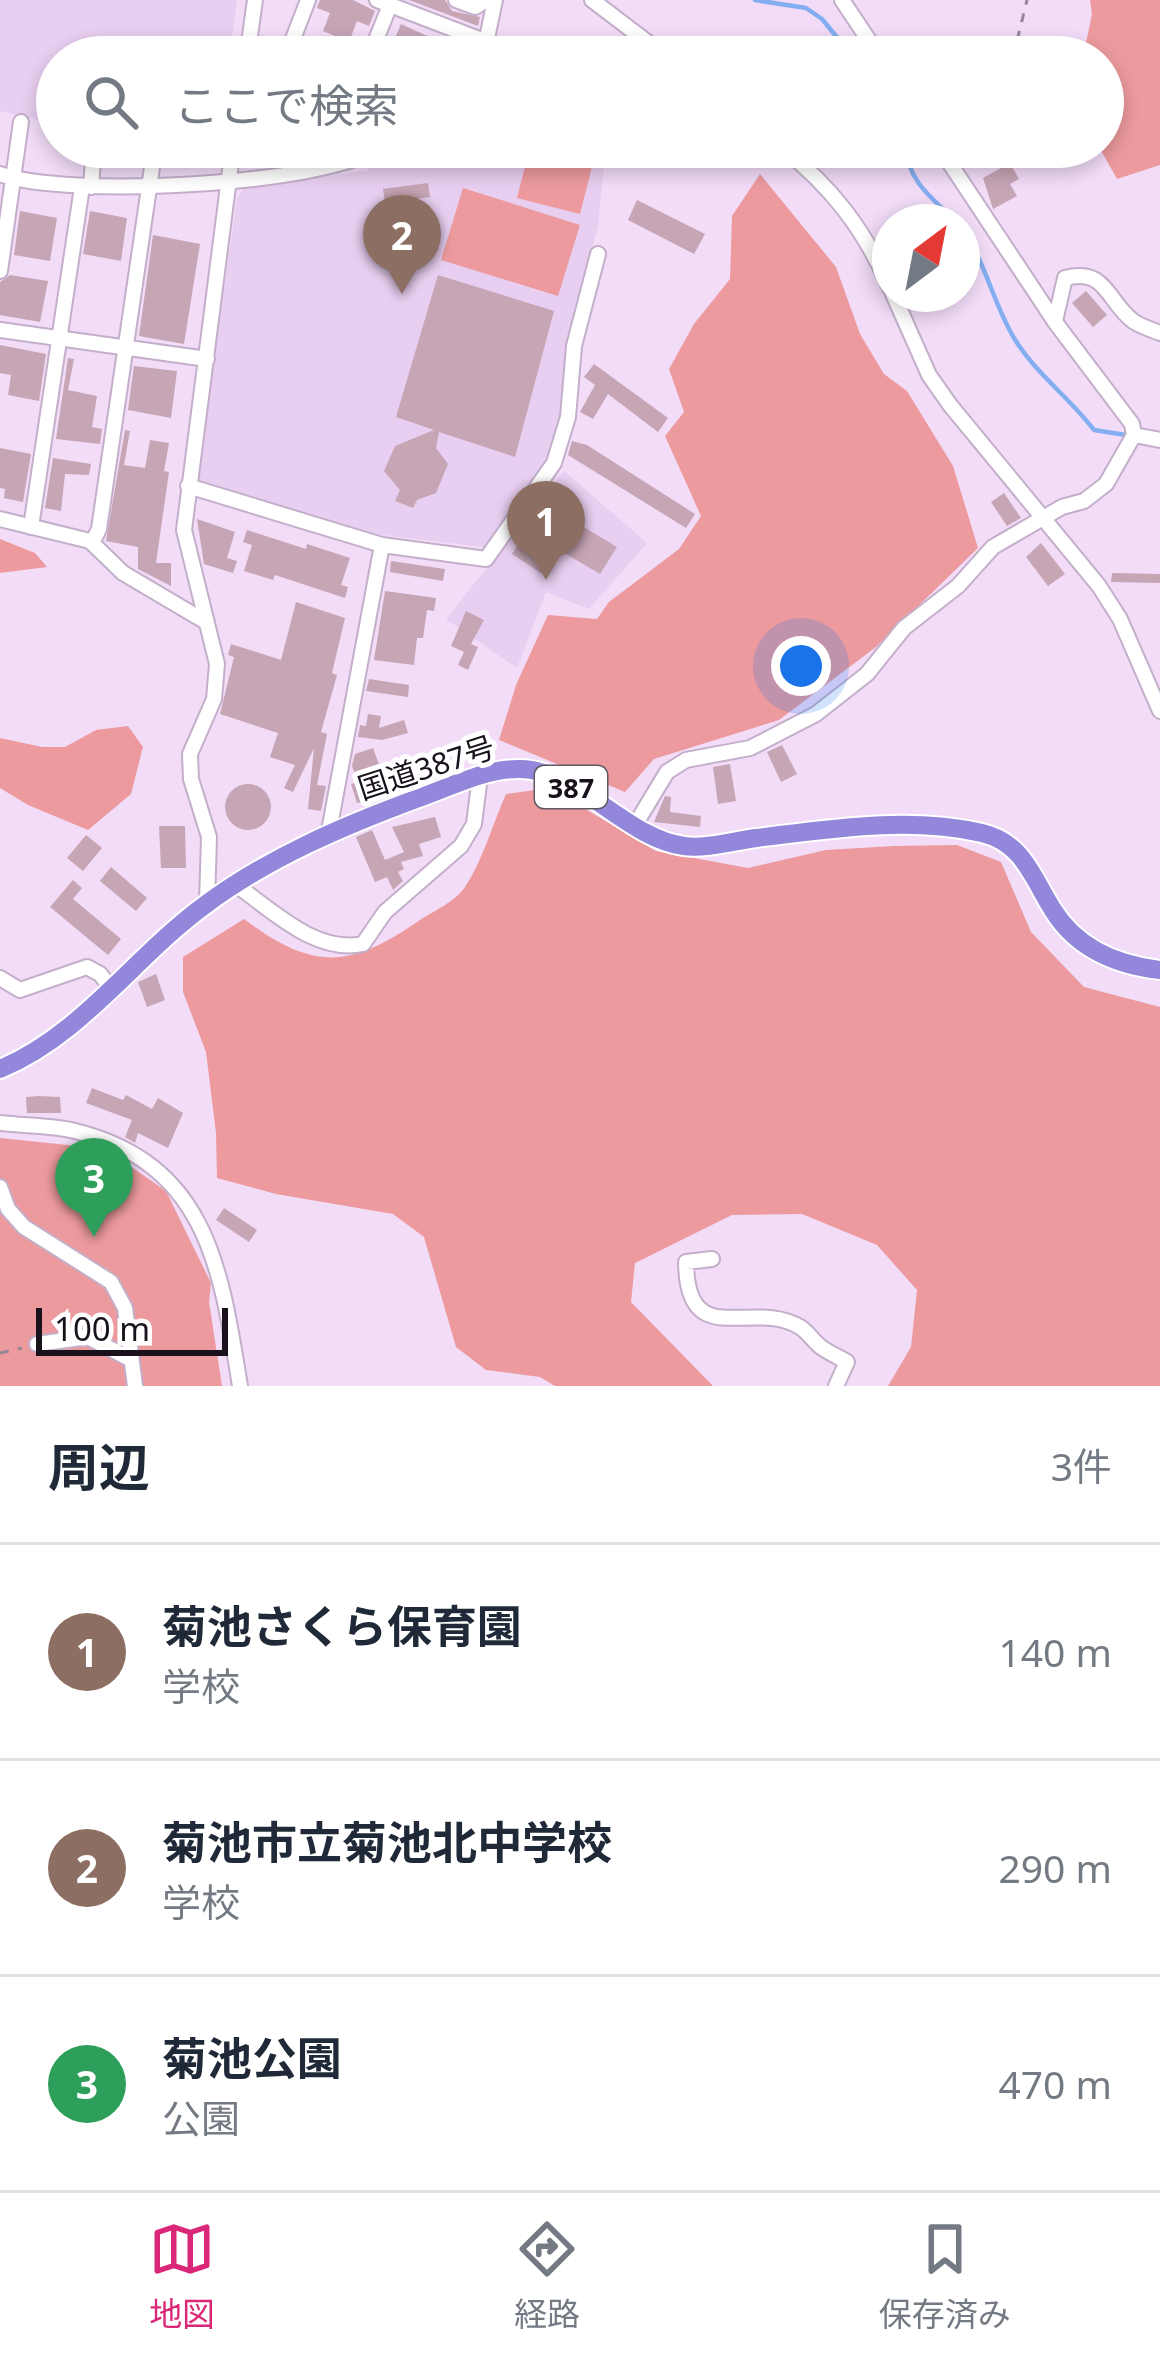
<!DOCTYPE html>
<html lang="ja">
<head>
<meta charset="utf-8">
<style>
  body { margin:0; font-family:"Noto Sans","Noto Sans JP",sans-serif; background:#f6f6f7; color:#1f2937 }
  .compass { position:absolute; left:872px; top:204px; width:108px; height:108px; border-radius:50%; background:#fff; box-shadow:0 6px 18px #0003; rotate:32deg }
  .scale { position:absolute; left:36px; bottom:30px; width:192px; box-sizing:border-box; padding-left:12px; border:6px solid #19121c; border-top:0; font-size:33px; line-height:42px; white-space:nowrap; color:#19121c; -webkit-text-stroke:9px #fff; paint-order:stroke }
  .you { position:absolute; left:801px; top:666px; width:42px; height:42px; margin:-30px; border:9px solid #fff; border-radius:50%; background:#1a73e8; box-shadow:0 0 0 18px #1a73e833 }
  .badge { display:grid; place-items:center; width:78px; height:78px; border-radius:50%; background:#db2777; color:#fff; font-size:39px; font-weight:700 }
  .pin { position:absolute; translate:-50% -99px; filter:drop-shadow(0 3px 6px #0008) }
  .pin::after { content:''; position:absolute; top:63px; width:42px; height:36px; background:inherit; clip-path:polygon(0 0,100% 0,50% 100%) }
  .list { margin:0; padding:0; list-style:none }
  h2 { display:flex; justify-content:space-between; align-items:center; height:156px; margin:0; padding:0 48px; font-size:51px }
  h2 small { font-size:39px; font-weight:400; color:#747a83 }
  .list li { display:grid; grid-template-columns:78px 1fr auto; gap:36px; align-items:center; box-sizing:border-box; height:216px; padding:0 48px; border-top:3px solid #e0e1e3 }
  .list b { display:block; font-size:45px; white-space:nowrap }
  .list p { margin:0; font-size:39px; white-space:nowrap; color:#747a83 }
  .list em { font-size:39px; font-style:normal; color:#747a83 }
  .icon { flex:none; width:66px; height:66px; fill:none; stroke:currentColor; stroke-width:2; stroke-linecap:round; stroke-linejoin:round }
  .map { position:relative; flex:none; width:1160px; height:1386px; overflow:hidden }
  .search { position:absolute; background:#fff; box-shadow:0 6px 18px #0003; left:36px; right:36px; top:36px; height:132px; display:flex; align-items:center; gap:30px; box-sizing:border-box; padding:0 42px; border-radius:66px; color:#747a83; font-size:45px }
  .sheet { height:804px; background:#fff }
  nav { display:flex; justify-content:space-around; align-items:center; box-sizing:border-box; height:168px; border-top:3px solid #e0e1e3; background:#fff; font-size:33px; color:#747a83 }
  nav a { display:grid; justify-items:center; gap:6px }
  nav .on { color:#db2777 }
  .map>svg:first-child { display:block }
  .built { fill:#e8cef0 }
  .green { fill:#ec9a9d }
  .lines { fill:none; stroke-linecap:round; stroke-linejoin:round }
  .stream { stroke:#84aef0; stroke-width:4.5 }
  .building { fill:#c6a5b5 }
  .minor-casing { stroke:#c4afca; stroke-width:18 }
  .highway-casing { stroke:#fff; stroke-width:22 }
  .path { stroke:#97879b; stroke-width:3; stroke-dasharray:9 9; stroke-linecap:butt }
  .minor { stroke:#fff; stroke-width:14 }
  .highway { stroke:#9287da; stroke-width:18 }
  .labels { text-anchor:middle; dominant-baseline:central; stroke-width:10; stroke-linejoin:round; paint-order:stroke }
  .shield { fill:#fff; stroke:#5e5960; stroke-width:3 }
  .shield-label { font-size:27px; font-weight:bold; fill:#19121c }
  .street-label { font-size:30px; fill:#19121c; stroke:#fff }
</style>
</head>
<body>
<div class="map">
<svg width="1160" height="1386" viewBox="0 0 1160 1386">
  <rect width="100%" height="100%" fill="#f2dcf8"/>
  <!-- built -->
  <g class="built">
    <polygon points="0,0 237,0 229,57 57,57 57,75 54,75 44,121 0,111"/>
    <polygon points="399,147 606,147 598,225 564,362 563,409 548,457 491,543 482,547 376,534 197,481 237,198 245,187 366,171"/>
    <polygon points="564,471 647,543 589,609 546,592 517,668 446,619"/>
  </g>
  <!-- green -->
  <g class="green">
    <polygon points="1090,0 1160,0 1160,165 1117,179 1099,147 1103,147 1103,57 1083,57 1092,14"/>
    <polygon points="530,147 597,147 580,214 517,198"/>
    <polygon points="760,174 836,267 860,334 884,374 907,391 953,466 978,548 876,647 779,720 654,759 625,792 499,740 516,685 548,615 597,619 609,602 679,549 701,516 665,436 684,412 669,369 694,324 730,279 732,216"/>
    <polygon points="463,188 580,225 558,296 441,260"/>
    <polygon points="0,539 35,553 47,567 0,573"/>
    <polygon points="128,726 143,747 131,794 88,830 28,805 0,788 0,738 42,747 65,747 96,730"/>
    <path d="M550,788l106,63 92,17 78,-18 68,-4 63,-1 44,17 30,70 53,55 76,20v379h-272l23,-39 6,-57 -40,-45 -75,-31 -70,1 -97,48 -4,39 82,84h-158l-15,-9 -54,-7 -30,-23 -32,-110 -31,-23 -117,-20 -59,-16 -1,-45 -10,-81 -23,-60v-35l61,-38c70,53 107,49 176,1 14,-9 36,-19 45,-33 18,-27 28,-64 41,-93z"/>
    <polygon points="0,1138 87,1147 130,1166 166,1191 211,1283 209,1302 222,1386 0,1386"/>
  </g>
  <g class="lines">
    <!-- stream -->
    <g class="stream">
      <polyline points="755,0 806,8 822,19 853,57"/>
      <path d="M906,147c1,34 28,53 51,75"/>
      <path d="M962,229c24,34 31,74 52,109 21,35 55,59 80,92l32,5"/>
    </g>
  </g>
  <!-- building -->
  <g class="building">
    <polygon points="320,0 353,0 375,11 369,26 357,21 349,42 323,31 330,13 317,8"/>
    <polygon points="409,0 445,0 452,11 480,17 478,26"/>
    <polygon points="401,24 451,47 447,57 432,53 430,57 402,57 408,43 395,38"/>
    <polygon points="1010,163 1019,179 1010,184 1017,196 993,209 983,178"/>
    <polygon points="428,183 430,197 385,203 383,189"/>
    <polygon points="637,200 705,234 694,254 628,220"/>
    <polygon points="20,211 57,218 50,261 14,255"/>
    <polygon points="90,211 127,218 121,261 83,254"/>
    <polygon points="153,235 200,244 184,344 139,336"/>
    <polygon points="10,275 48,281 40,322 0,315 0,282"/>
    <polygon points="438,275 554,311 515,457 439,432 436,448 448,464 436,493 417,500 413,508 395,501 400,490 384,471 395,446 434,430 396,417"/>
    <polygon points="1086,291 1107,315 1093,327 1072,303"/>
    <polygon points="0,345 46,354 39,401 8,395 11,375 0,373"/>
    <polygon points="68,358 74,359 68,390 97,396 92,427 102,429 100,444 56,439"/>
    <polygon points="594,364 668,418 658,432 608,394 593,419 580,412 595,385 584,377"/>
    <polygon points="134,366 177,371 171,418 128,410"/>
    <polygon points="125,430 130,431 124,465 145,468 150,440 169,443 164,471 169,472 156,563 171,563 171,586 138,569 138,547 106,541"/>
    <polygon points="572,441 587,445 695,514 686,528 568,455"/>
    <polygon points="0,448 31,454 23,502 4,498 5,489 0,488"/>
    <polygon points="53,458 91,464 89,475 65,474 61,511 45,508"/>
    <polygon points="1004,493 1021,518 1007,526 991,502"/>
    <polygon points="544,503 617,547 600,574 556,548 541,573 512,554"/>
    <polygon points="197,519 235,532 227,558 237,561 233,573 204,564"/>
    <polygon points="247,530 306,549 307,544 350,558 341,585 348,587 345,598 275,575 273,580 244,571 252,545 243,542"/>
    <polygon points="1041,543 1065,574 1048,586 1026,557"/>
    <polygon points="391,561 445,569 443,581 390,572"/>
    <polygon points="1112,573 1160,574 1160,583 1111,582"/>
    <polygon points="385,591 436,598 434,611 427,610 423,638 417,638 414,665 374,660"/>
    <polygon points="296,602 345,618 332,673 337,675 321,732 327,734 317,785 326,786 321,811 308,809 314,748 293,792 284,788 295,765 270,757 278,733 220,714 234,657 228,655 231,644 281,660"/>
    <polygon points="466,611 484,620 471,644 478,647 468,670 458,665 464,652 451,646"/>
    <polygon points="369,679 409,685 408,697 366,691"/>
    <polygon points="368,714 381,716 379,728 404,720 408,733 382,740 358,737 360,725 366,726"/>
    <polygon points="782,745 797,774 781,782 767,752"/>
    <polygon points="373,748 390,794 357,803 351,784 358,782 352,766 355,754"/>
    <polygon points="730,764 736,801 718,804 713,767"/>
    <circle cx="248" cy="807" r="23"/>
    <polygon points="665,796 671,797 670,812 701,816 700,827 654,822"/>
    <polygon points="435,817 441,837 419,844 423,856 401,862 404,869 398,872 403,881 393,890 387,877 375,882 356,837 372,830 385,860 404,852 392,827"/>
    <polygon points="159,826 185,826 186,868 161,868"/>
    <polygon points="86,835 102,848 83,871 67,858"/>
    <polygon points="111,867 147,898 136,911 100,881"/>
    <polygon points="73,880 82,888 73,899 121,939 108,955 50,907"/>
    <polygon points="156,974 165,1000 147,1007 138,982"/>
    <polygon points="92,1088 123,1100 126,1095 152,1109 158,1098 183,1113 168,1148 138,1133 135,1143 125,1137 132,1120 86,1103"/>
    <polygon points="38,1096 60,1097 61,1113 27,1113 26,1097"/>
    <polygon points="224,1208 257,1230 249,1242 216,1220"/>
  </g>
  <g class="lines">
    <!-- minor casing -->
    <g class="minor-casing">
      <g id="minor">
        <polyline points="377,0 487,42"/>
        <polyline points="456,0 475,7 486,0"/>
        <polyline points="592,0 667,57"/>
        <polyline points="842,0 880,57"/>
        <polyline points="247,57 255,0"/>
        <polyline points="286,57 308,0"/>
        <polyline points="369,57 390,5"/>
        <polyline points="483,57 495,0"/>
        <path d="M781,147c51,40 83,82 109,141"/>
        <path d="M0,174c66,24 323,12 381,-27"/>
        <polyline points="91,187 94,147"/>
        <polyline points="0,271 21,122"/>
        <polyline points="893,294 929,375 950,405 1099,586 1120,619 1160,711"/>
        <path d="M1055,321l10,-43c41,-11 42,23 68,43 7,5 19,9 27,12"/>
        <polyline points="0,330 207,359"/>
        <polyline points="1134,435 1160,440"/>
        <polyline points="188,486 382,545 329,831"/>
        <polyline points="0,519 90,541 123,573 206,622"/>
        <polyline points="31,527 82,187"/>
        <polyline points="92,543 99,529 155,147"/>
        <polyline points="382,545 486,559 554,463 568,417 574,346 598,254"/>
        <polyline points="635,825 667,772 686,760 750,748 816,714 867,674 904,628 958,586 993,547 1062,507 1084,501 1106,484 1134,435 1132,424 1055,322 939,147"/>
        <path d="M236,885c37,26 80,69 127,59l22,-32 76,-66 13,-22 6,-48"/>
        <polyline points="207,903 209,837 191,779 190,754 214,699 217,664 184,530 233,147"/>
        <polyline points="0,978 20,990 87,967 100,974 111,988"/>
        <path d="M0,1123c24,3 51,2 75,8 133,33 146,139 165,255"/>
        <polyline points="0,1187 8,1209 24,1227 111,1282 125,1308 135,1386"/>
        <path d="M712,1259l-26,3c1,91 65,36 114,65 8,5 14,15 21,20 8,6 18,10 26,15l-11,24"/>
        <polyline points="37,1344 88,1337 128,1358"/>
      </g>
    </g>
    <!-- highway casing -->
    <g class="highway-casing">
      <path id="highway" d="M0,1069c82,-34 135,-113 205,-164 63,-47 138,-79 211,-106 32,-11 70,-31 104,-30 59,1 107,70 164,77 21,3 50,-5 72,-8 74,-9 152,-22 226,-5 42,10 51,46 71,77 24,39 64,55 107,60"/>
    </g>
    <!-- path -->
    <g class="path">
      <polyline points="1013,57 1027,0"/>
      <polyline points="0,1353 22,1348"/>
    </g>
    <!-- minor -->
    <use href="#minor" class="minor"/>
    <!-- highway -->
    <use href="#highway" class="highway"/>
  </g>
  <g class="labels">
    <!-- shield labels -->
    <rect class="shield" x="535" y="766" width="72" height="42" rx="9"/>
    <g class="shield-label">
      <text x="571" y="787">387</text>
    </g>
    <!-- street labels -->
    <g class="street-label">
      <text transform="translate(426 767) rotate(-18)">国道387号</text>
    </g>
  </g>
</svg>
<svg class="compass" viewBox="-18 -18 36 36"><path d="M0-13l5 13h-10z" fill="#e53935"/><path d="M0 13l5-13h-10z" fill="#747a83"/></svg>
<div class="scale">100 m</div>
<div class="you"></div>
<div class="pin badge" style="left:546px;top:580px;background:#8d6e63">1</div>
<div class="pin badge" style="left:402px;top:294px;background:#8d6e63">2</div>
<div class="pin badge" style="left:94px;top:1237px;background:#2e9e5b">3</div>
<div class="search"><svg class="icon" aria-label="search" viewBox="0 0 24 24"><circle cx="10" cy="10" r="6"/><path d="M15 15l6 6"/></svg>ここで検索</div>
</div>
<section class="sheet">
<h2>周辺<small>3件</small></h2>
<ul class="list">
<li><span class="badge" style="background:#8d6e63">1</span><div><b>菊池さくら保育園</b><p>学校</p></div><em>140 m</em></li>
<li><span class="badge" style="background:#8d6e63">2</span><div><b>菊池市立菊池北中学校</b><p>学校</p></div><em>290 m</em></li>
<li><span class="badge" style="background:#2e9e5b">3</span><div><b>菊池公園</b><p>公園</p></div><em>470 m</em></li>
</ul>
</section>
<nav>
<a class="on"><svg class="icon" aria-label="map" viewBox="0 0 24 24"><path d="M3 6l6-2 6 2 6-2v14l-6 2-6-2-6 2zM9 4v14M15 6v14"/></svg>地図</a>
<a><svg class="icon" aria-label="directions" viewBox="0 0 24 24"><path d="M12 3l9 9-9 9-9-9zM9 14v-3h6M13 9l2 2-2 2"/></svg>経路</a>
<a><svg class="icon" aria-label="saved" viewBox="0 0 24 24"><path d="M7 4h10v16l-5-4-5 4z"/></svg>保存済み</a>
</nav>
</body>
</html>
